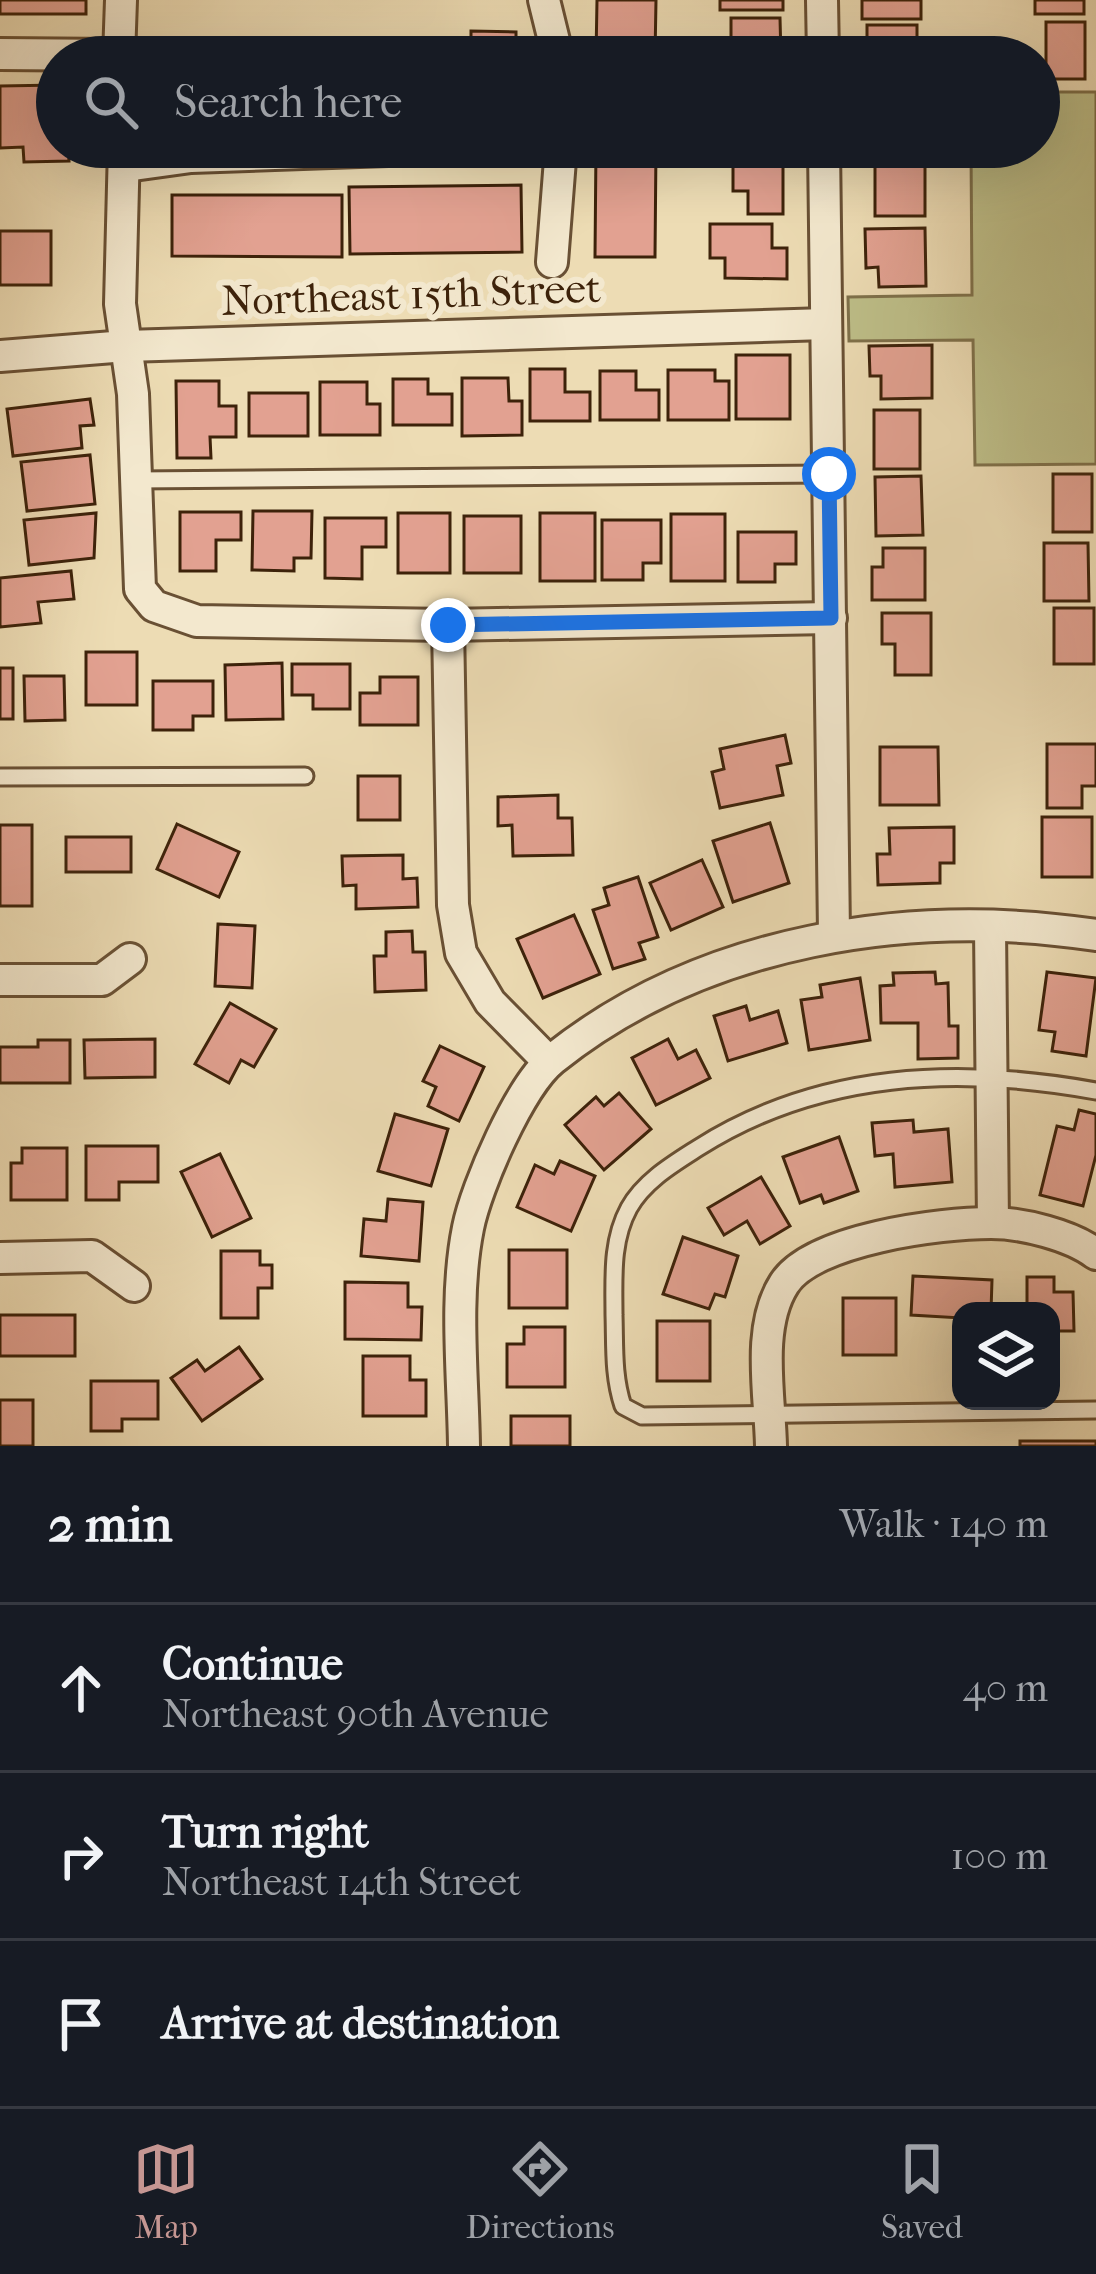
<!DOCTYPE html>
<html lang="en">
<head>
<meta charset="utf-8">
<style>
  body { margin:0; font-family:"IM FELL French Canon",serif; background:#242831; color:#f1f3f6 }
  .controls { position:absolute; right:36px; bottom:36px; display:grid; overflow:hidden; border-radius:24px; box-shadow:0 12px 48px #0002 }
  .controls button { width:108px; height:108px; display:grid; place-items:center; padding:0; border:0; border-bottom:3px solid #363941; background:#171b24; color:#f1f3f6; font:60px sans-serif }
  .stop { position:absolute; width:36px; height:36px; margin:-27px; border:9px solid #1a73e8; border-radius:50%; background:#fff }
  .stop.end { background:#1a73e8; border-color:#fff; box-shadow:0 3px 12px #0008 }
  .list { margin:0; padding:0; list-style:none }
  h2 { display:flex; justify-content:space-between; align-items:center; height:156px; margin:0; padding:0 48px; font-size:51px }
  h2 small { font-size:39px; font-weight:400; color:#9ea1a6 }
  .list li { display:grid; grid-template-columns:78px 1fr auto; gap:36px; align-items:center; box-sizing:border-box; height:168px; padding:0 48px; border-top:3px solid #363941 }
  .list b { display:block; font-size:45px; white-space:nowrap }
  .list p { margin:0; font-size:39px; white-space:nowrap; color:#9ea1a6 }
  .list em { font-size:39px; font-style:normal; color:#9ea1a6 }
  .icon { flex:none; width:66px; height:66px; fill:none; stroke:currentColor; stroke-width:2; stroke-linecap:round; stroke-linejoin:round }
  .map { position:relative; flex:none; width:1096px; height:1446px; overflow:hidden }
  .search { position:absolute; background:#171b24; box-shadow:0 12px 48px #0002; left:36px; right:36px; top:36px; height:132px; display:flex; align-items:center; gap:30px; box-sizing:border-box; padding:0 42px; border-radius:66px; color:#9ea1a6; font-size:45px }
  .sheet { height:660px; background:#171b24 }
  nav { display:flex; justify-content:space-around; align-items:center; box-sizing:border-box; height:168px; border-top:3px solid #363941; background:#171b24; font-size:33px; color:#9ea1a6 }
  nav a { display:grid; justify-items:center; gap:6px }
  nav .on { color:#c59692 }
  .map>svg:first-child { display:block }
  .green { fill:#bebf89; stroke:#7e704a; stroke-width:3 }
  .building { fill:#e2a191; stroke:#3d220a; stroke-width:3 }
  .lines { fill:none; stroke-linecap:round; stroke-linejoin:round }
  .service-casing { stroke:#695034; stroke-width:21 }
  .minor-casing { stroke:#695034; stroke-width:36 }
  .service { stroke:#f3e8ce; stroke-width:15 }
  .minor { stroke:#f3e8ce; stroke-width:30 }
  .route { stroke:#1a73e8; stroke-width:15 }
  .labels { text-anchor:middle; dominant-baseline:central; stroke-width:12; stroke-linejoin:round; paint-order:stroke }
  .street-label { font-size:42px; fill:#3d220a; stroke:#f3e8ce }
</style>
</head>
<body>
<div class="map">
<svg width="1096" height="1446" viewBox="0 0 1096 1446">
  <rect width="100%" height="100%" fill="#eddcb4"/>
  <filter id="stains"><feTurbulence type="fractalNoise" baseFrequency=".00167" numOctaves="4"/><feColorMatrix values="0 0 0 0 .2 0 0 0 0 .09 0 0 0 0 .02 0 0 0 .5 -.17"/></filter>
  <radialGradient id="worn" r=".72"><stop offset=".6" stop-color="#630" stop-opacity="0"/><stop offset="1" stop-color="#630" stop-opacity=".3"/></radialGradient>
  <!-- green -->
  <polygon class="green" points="1039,92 1096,92 1096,464 975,465 973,340 849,341 848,297 972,295 971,147 1039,147"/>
  <!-- building -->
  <g class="building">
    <rect x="0" y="0" width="86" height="14"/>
    <polygon points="597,0 656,0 655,57 596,57"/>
    <rect x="720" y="0" width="63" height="10"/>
    <rect x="862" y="0" width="59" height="19"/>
    <rect x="1035" y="0" width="49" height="14"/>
    <polygon points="731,18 780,18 781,57 731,56"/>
    <rect x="1046" y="22" width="39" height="57"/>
    <rect x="867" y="25" width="50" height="32"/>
    <polygon points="471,31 516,32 516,57 346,57 346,48 409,46 433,47 433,54 471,55"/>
    <polygon points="336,42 336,57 167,57 166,46 214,45 215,57 234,56 234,46"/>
    <polygon points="57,85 57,147 68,147 69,161 24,162 23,147 0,148 0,86"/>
    <polygon points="596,147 656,147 655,257 595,257"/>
    <polygon points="733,153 783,153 783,214 748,214 748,191 733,191"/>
    <rect x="875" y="163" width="50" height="53"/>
    <polygon points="521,185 522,252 350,254 349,187"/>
    <polygon points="172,195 342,195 342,257 172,256"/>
    <polygon points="710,224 772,224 772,248 787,248 787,279 725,278 725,258 710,258"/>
    <polygon points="925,228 926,286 879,287 878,267 866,268 865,229"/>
    <rect x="0" y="231" width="51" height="54"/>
    <polygon points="932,345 932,398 881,399 881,376 870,376 869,346"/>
    <rect x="736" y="355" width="54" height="64"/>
    <polygon points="530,369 565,369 565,392 590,392 590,421 530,421"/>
    <polygon points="668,370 715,370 715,381 729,381 729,420 668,420"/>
    <polygon points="600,371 636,371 636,390 659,390 659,420 600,420"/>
    <polygon points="462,378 508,378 509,401 522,401 522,435 462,436"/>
    <polygon points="393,379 428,379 428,394 452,394 452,425 393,425"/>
    <polygon points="176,381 219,381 219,406 236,406 236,437 210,437 211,458 177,458"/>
    <polygon points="320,382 367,382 367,404 380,404 380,435 320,435"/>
    <rect x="249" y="393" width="59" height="43"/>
    <polygon points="90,399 94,425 80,426 82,448 13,456 7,409"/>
    <rect x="874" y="410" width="46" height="59"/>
    <polygon points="90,455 95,504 27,511 21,462"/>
    <rect x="1053" y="474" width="39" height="58"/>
    <polygon points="921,476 923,535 876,536 875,477"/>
    <polygon points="253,511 312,511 311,558 294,558 294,571 252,570"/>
    <polygon points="180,512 241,512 241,540 216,540 216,571 180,571"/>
    <polygon points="96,513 94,558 29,565 24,520"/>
    <rect x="398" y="513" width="52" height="60"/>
    <rect x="540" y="513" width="55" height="68"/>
    <rect x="671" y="514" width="54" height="67"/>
    <rect x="464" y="516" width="57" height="57"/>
    <polygon points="325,518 386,518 386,547 362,547 362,579 325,578"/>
    <polygon points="602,520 661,520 661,563 643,563 643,580 602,580"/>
    <polygon points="738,532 796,532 796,564 775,564 775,582 738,582"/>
    <polygon points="1044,543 1088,543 1089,601 1044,601"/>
    <polygon points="883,548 925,548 925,600 872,600 872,567 883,567"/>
    <polygon points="71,571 74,599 38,602 41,623 0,627 0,578"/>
    <rect x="1054" y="608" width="40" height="56"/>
    <polygon points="882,613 931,613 931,675 895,675 895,644 882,644"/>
    <rect x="86" y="652" width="51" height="53"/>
    <polygon points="282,663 283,719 226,720 225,665"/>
    <polygon points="292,664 350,664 350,709 313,709 313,695 292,695"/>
    <rect x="0" y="668" width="13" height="51"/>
    <polygon points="24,676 64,676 65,720 25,721"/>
    <polygon points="380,677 418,677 418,725 360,725 360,693 380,693"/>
    <polygon points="153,681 213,681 213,716 193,716 193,730 153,730"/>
    <polygon points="785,735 791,763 777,766 783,795 720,808 712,772 724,769 720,749"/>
    <polygon points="1047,744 1096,744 1096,786 1082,786 1082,808 1047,808"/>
    <polygon points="880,747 938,747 939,805 880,805"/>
    <rect x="358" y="776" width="42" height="44"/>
    <polygon points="558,795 558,818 572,818 573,855 513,856 512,825 498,826 498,797"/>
    <rect x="1042" y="817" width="50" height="60"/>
    <polygon points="770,823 789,883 733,902 713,841"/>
    <polygon points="177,824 239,852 219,897 157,869"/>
    <rect x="0" y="825" width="32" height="81"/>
    <polygon points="954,827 954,863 940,863 940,883 878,885 877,854 890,854 889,828"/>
    <rect x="66" y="837" width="65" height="35"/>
    <polygon points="403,855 403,879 417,878 418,907 356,909 356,885 343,886 342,856"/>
    <polygon points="702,860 723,907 671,930 650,883"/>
    <polygon points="638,877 658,937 639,943 645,959 613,969 593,910 609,905 604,888"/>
    <polygon points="574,915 600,974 543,998 517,939"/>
    <polygon points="218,924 255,926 252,988 215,986"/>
    <polygon points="412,931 413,952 425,952 426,990 375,992 374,956 386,956 386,932"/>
    <polygon points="935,972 936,984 948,983 949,1026 958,1026 958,1058 918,1059 918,1023 881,1023 880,986 894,985 893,973"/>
    <polygon points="1047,972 1096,978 1086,1056 1052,1051 1055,1032 1039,1030"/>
    <polygon points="860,978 870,1040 809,1050 801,1000 822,997 820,985"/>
    <polygon points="230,1003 276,1029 254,1067 241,1060 229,1083 195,1064"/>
    <polygon points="746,1006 750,1020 778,1011 787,1043 728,1061 714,1016"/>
    <polygon points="155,1039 155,1077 85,1078 84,1040"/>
    <polygon points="668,1039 678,1059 696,1050 710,1078 656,1105 632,1058"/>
    <polygon points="38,1040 70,1040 70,1083 0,1083 0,1047 38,1047"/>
    <polygon points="440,1046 484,1067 459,1121 428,1106 436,1087 423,1081"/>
    <polygon points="619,1093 651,1129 604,1170 565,1125 596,1097 604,1106"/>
    <polygon points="1079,1110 1096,1114 1096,1155 1083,1206 1040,1195 1057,1126 1074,1130"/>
    <polygon points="395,1114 448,1129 431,1186 378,1171"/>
    <polygon points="913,1120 914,1132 948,1129 952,1182 895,1187 893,1154 875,1156 872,1123"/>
    <polygon points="839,1137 858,1191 824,1203 821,1195 800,1203 783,1157"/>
    <polygon points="86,1146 158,1146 158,1182 119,1182 119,1200 86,1200"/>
    <polygon points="22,1148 67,1148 67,1200 11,1200 11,1163 22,1163"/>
    <polygon points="220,1154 251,1218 212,1237 181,1172"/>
    <polygon points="560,1161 595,1176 571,1231 517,1207 535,1165 554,1174"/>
    <polygon points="761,1177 790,1226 760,1244 747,1221 724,1235 708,1208"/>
    <polygon points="388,1199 423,1202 419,1261 361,1256 364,1219 386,1221"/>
    <polygon points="683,1237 738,1256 725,1297 715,1294 709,1309 663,1294"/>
    <rect x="509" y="1250" width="58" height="58"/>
    <polygon points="221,1251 260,1251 260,1265 272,1265 272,1288 258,1288 258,1318 221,1318"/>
    <polygon points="913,1276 992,1280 991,1311 961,1311 961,1318 911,1315"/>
    <polygon points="1027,1277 1054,1277 1054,1292 1073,1292 1074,1331 1051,1331 1051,1311 1027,1311"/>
    <polygon points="345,1282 408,1283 408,1307 422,1307 421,1340 345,1339"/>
    <rect x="843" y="1298" width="53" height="57"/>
    <rect x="0" y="1315" width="75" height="41"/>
    <rect x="657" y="1321" width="53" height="60"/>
    <polygon points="524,1327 565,1327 565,1387 507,1387 507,1344 524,1344"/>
    <polygon points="239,1347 262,1379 202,1421 171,1378 197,1360 205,1371"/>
    <polygon points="363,1356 410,1356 410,1380 426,1380 426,1416 363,1416"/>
    <polygon points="91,1381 158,1381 158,1419 122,1419 122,1431 91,1431"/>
    <rect x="0" y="1400" width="33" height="46"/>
    <rect x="511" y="1416" width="59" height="30"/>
    <rect x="1020" y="1441" width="76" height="5"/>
  </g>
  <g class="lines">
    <!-- service casing -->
    <g class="service-casing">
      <g id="service">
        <polyline points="136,480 828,474"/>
        <polyline points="0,777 305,776"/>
        <path d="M1096,1091c-137,-25 -277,-20 -398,57 -25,16 -54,33 -69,60 -18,33 -15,70 -15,107 1,31 -1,61 9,91l19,10 454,-6"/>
      </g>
    </g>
    <!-- minor casing -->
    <g class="minor-casing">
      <g id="minor">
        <polyline points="544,0 558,57"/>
        <polyline points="822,0 823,57"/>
        <polyline points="0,54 118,55"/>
        <polyline points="119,57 121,0"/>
        <polyline points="124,147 120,304 133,394 140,589 154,606 197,621 448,625 831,618"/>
        <polyline points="824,147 834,934"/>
        <polyline points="126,166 191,157 473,147"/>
        <polyline points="552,262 561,147"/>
        <polyline points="0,356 126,346 826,324"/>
        <polyline points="448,625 453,905 461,953 490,1002 549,1062"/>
        <polyline points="990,928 993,1223"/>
        <polyline points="0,980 102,980 130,959"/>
        <polyline points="0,1258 92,1256 134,1286"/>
        <path d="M464,1446c-1,-71 -10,-148 4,-218 8,-41 52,-143 85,-169 150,-120 357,-152 543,-124"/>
        <path d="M771,1446c-1,-51 -15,-118 13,-162 28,-45 157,-61 207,-61 31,0 80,12 105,31"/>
      </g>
    </g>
    <!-- service -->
    <use href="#service" class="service"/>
    <!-- minor -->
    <use href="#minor" class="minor"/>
  </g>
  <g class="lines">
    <!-- route -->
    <polyline class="route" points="448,625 831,618 829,474"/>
  </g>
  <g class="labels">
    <!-- street labels -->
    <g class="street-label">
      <text transform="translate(411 295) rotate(-2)">Northeast 15th Street</text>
    </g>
  </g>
  <rect width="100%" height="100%" filter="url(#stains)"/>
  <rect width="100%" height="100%" fill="url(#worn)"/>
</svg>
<div class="controls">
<button><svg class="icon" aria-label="layers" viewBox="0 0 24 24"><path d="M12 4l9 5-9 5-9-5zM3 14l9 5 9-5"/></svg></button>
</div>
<div class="stop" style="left:829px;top:474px"></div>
<div class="stop end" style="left:448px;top:625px"></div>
<div class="search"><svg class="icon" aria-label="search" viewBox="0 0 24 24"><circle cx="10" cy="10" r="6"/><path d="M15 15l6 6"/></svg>Search here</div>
</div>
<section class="sheet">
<h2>2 min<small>Walk · 140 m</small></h2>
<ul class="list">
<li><svg class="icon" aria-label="ahead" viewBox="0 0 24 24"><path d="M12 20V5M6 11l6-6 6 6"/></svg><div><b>Continue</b><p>Northeast 90th Avenue</p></div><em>40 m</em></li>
<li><svg class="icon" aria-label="right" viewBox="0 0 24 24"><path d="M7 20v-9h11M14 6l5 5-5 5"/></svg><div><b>Turn right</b><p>Northeast 14th Street</p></div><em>100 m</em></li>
<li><svg class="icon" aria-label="arrive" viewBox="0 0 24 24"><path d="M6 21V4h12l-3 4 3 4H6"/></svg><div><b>Arrive at destination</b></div></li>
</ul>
</section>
<nav>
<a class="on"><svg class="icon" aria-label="map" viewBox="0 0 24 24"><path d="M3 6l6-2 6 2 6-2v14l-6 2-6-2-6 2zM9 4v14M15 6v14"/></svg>Map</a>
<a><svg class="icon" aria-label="directions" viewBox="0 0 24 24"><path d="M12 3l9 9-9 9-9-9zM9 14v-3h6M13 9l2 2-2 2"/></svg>Directions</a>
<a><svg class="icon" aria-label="saved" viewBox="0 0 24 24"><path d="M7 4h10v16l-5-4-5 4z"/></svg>Saved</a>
</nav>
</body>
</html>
